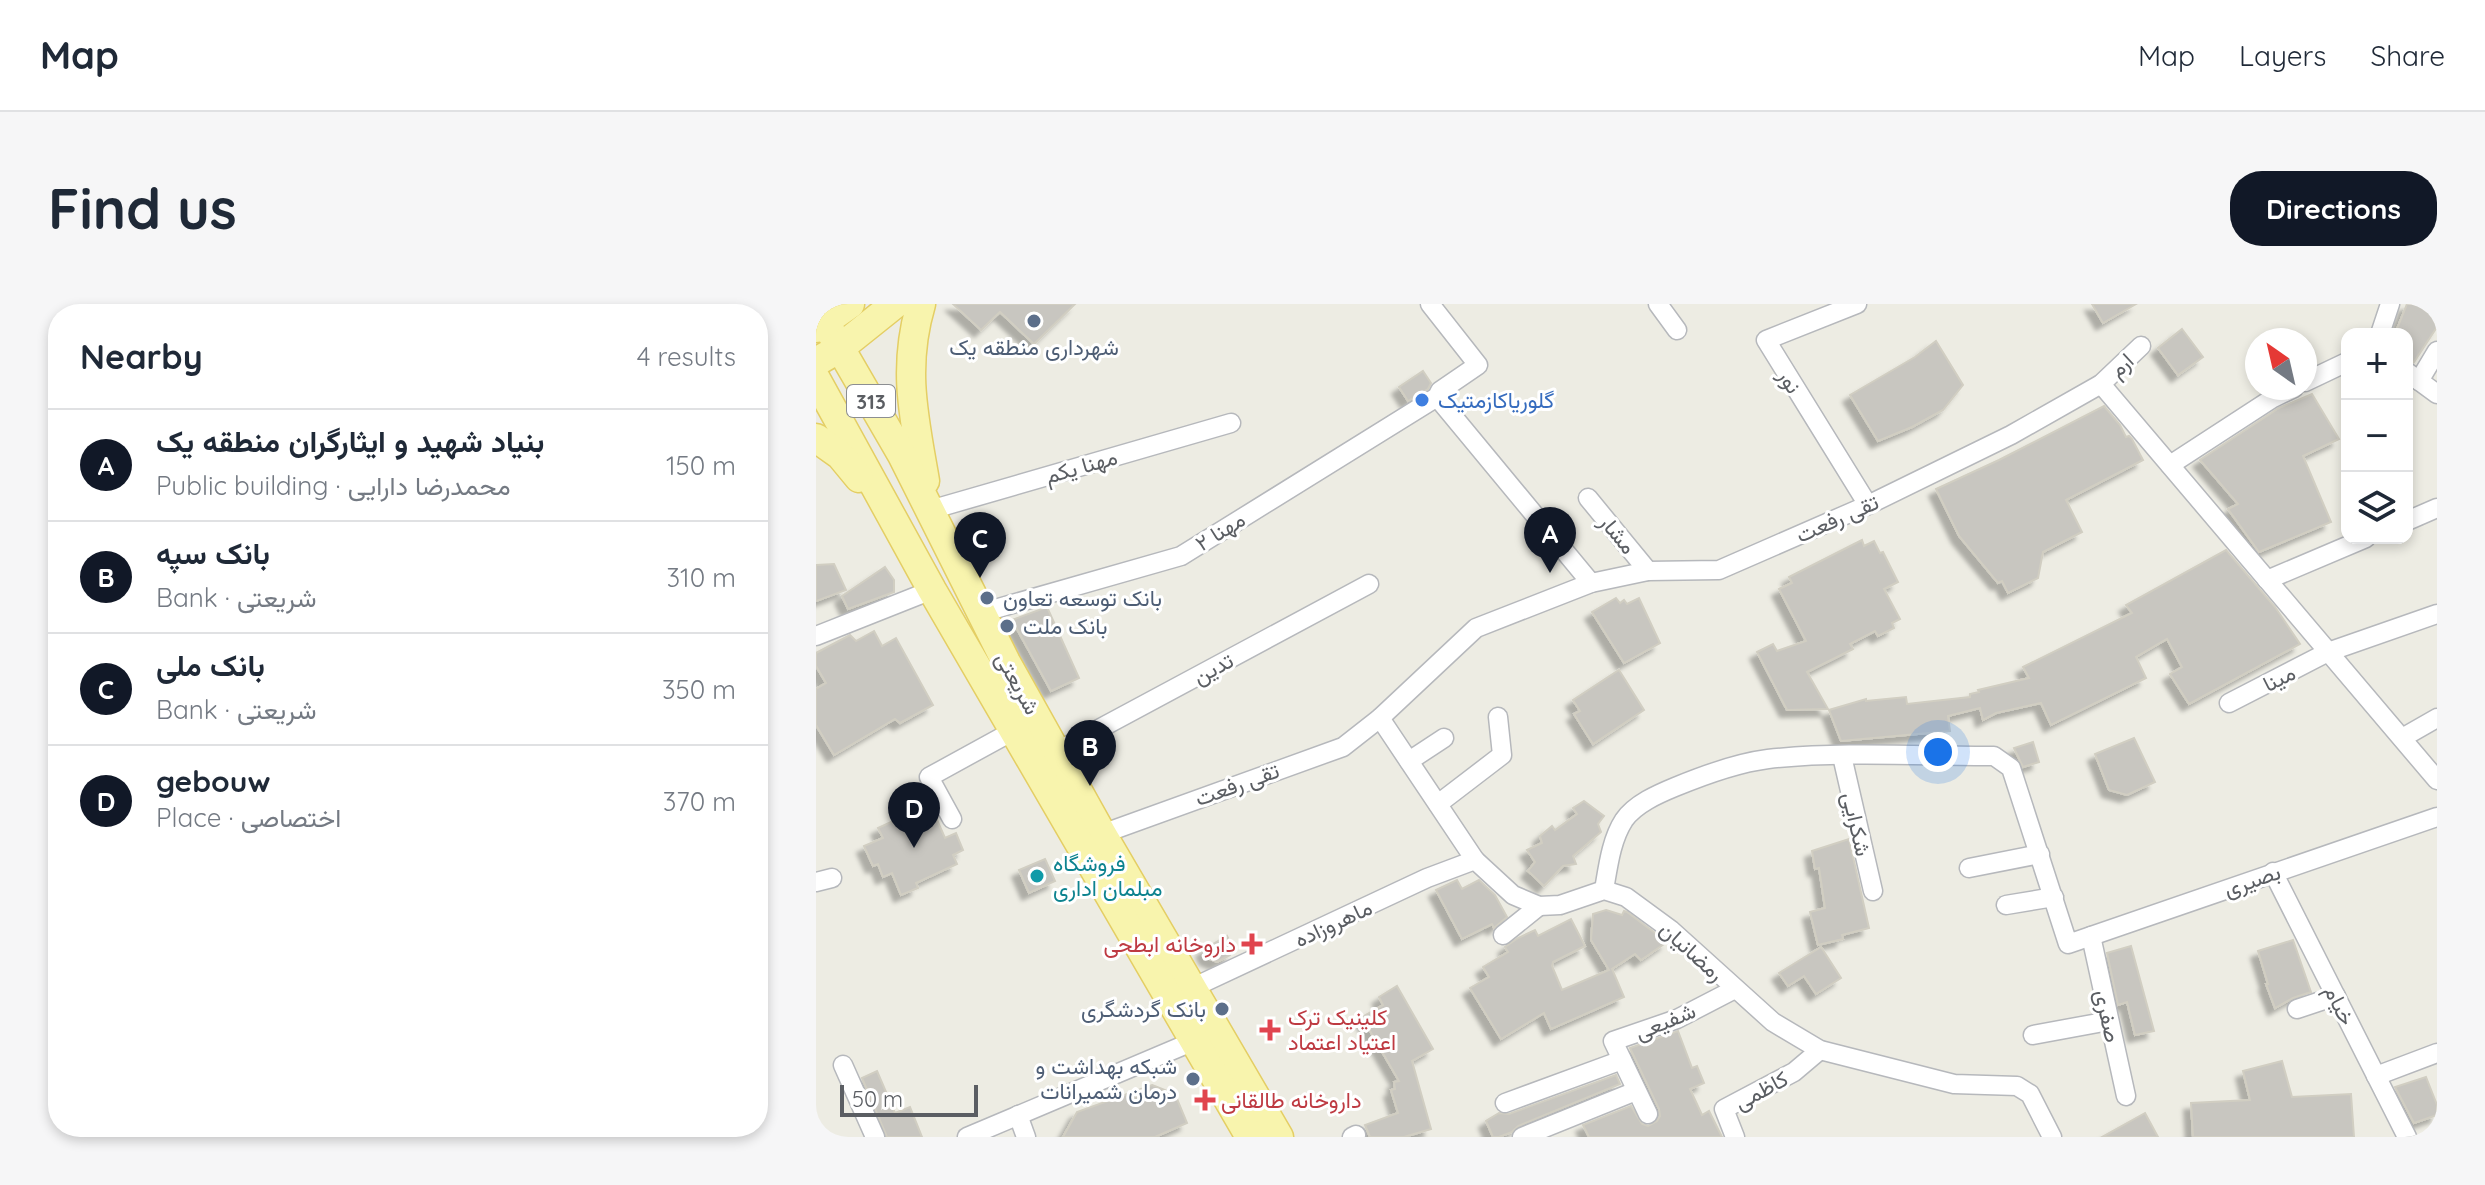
<!DOCTYPE html>
<html lang="en">
<head>
<meta charset="utf-8">
<style>
  body { margin:0; font-family:Quicksand,Vazirmatn,sans-serif; background:#f6f6f7; color:#1f2937 }
  .controls { position:absolute; right:24px; top:24px; display:grid; overflow:hidden; border-radius:16px; box-shadow:0 4px 12px #0003 }
  .controls button { width:72px; height:72px; display:grid; place-items:center; padding:0; border:0; border-bottom:2px solid #e0e1e3; background:#fff; color:#1f2937; font:40px sans-serif }
  .compass { position:absolute; left:1429px; top:24px; width:72px; height:72px; border-radius:50%; background:#fff; box-shadow:0 4px 12px #0003; rotate:326deg }
  .scale { position:absolute; left:24px; bottom:20px; width:138px; box-sizing:border-box; padding-left:8px; border:4px solid #5b5e63; border-top:0; font-size:22px; line-height:28px; white-space:nowrap; color:#5b5e63; -webkit-text-stroke:6px #fff; paint-order:stroke }
  .you { position:absolute; left:1122px; top:448px; width:28px; height:28px; margin:-20px; border:6px solid #fff; border-radius:50%; background:#1a73e8; box-shadow:0 0 0 12px #1a73e833 }
  .badge { display:grid; place-items:center; width:52px; height:52px; border-radius:50%; background:#111827; color:#fff; font-size:26px; font-weight:700 }
  .pin { position:absolute; translate:-50% -66px; filter:drop-shadow(0 2px 4px #0008) }
  .pin::after { content:''; position:absolute; top:42px; width:28px; height:24px; background:inherit; clip-path:polygon(0 0,100% 0,50% 100%) }
  .list { margin:0; padding:0; list-style:none }
  h2 { display:flex; justify-content:space-between; align-items:center; height:104px; margin:0; padding:0 32px; font-size:34px }
  h2 small { font-size:26px; font-weight:400; color:#747a83 }
  .list li { display:grid; grid-template-columns:52px 1fr auto; gap:24px; align-items:center; box-sizing:border-box; height:112px; padding:0 32px; border-top:2px solid #e0e1e3 }
  .list b { display:block; font-size:30px; white-space:nowrap }
  .list p { margin:0; font-size:26px; white-space:nowrap; color:#747a83 }
  .list em { font-size:26px; font-style:normal; color:#747a83 }
  .icon { flex:none; width:44px; height:44px; fill:none; stroke:currentColor; stroke-width:2; stroke-linecap:round; stroke-linejoin:round }
  .map { position:relative; flex:none; width:1621px; height:833px; overflow:hidden; border-radius:32px }
  header { display:flex; align-items:center; gap:48px; box-sizing:border-box; height:112px; padding:0 40px; background:#fff; border-bottom:2px solid #e0e1e3 }
  header strong { font-size:38px }
  nav { display:flex; gap:44px; margin-inline-start:auto; font-size:28px }
  .intro { display:flex; align-items:center; justify-content:space-between; box-sizing:border-box; height:192px; padding:0 48px }
  h1 { margin:0; font-size:56px }
  .button { padding:20px 36px; border-radius:32px; background:#111827; color:#fff; font-size:28px; font-weight:700 }
  main { display:flex; gap:48px; padding:0 48px }
  aside { flex:1; background:#fff; border-radius:32px; box-shadow:0 4px 12px #0003 }
  .map>svg:first-child { display:block }
  .building { fill:#c8c6c0; stroke:#d1cec2; stroke-width:2; filter:url(#shadow) }
  .lines { fill:none; stroke-linecap:round; stroke-linejoin:round }
  .minor-casing { stroke:#b6b8bc; stroke-width:21 }
  .primary-casing { stroke:#e4ce64; stroke-width:31 }
  .minor { stroke:#fff; stroke-width:18 }
  .primary { stroke:#f8f4ad; stroke-width:28 }
  .service-dot { fill:#5c6f8a; stroke:#fff; stroke-width:3 }
  .shop-dot { fill:#3f7fe0; stroke:#fff; stroke-width:3 }
  .culture-dot { fill:#0f9aa8; stroke:#fff; stroke-width:3 }
  .health-dot { fill:#e0444e; stroke:#fff; stroke-width:3 }
  .labels { text-anchor:middle; dominant-baseline:central; stroke-width:6; stroke-linejoin:round; paint-order:stroke }
  .shield { fill:#fff; stroke:#8c8e92; stroke-width:2 }
  .shield-label { font-size:20px; font-weight:bold; fill:#5b5e63 }
  .service-label { font-size:22px; fill:#4e5e75; stroke:#fff; text-anchor:start }
  .street-label { font-size:22px; fill:#5b5e63; stroke:#fff }
  .shop-label { font-size:22px; fill:#366cbe; stroke:#fff; text-anchor:start }
  .culture-label { font-size:22px; fill:#0d838f; stroke:#fff; text-anchor:start }
  .health-label { font-size:22px; fill:#be3a42; stroke:#fff; text-anchor:start }
</style>
</head>
<body>
<header>
<strong>Map</strong>
<nav><a>Map</a><a>Layers</a><a>Share</a></nav>
</header>
<div class="intro"><h1>Find us</h1><a class="button">Directions</a></div>
<main>
<aside>
<h2>Nearby<small>4 results</small></h2>
<ul class="list">
<li><span class="badge">A</span><div><b>بنیاد شهید و ایثارگران منطقه یک</b><p>Public building · محمدرضا دارایی</p></div><em>150 m</em></li>
<li><span class="badge">B</span><div><b>بانک سپه</b><p>Bank · شریعتی</p></div><em>310 m</em></li>
<li><span class="badge">C</span><div><b>بانک ملی</b><p>Bank · شریعتی</p></div><em>350 m</em></li>
<li><span class="badge">D</span><div><b>gebouw</b><p>Place · اختصاصی</p></div><em>370 m</em></li>
</ul>
</aside>
<div class="map">
<svg width="1621" height="833" viewBox="0 0 1621 833">
  <defs>
    <filter id="shadow"><feDropShadow dx="-7" dy="7" stdDeviation="2" flood-color="#0004"/></filter>
  </defs>
  <rect width="100%" height="100%" fill="#edece3"/>
  <!-- building -->
  <g class="building">
    <polygon points="137,0 259,0 218,40 184,8 165,26"/>
    <polygon points="1276,0 1320,0 1287,19"/>
    <polygon points="1591,0 1609,0 1621,10 1621,23 1598,58 1591,56 1591,30 1579,30"/>
    <polygon points="1366,25 1387,53 1362,71 1342,44"/>
    <polygon points="1120,37 1147,81 1127,106 1096,123 1062,137 1034,91 1099,53"/>
    <polygon points="607,67 615,79 612,85 592,97 583,83"/>
    <polygon points="1496,90 1523,135 1487,152 1515,218 1443,248 1412,205 1422,200 1384,156 1463,104"/>
    <polygon points="1288,102 1304,121 1310,133 1313,132 1316,135 1327,156 1250,196 1266,228 1227,248 1222,274 1192,289 1186,277 1182,279 1143,232 1120,185 1183,156"/>
    <polygon points="1046,236 1048,242 1058,237 1064,249 1067,248 1082,278 1068,285 1084,315 1076,319 1078,324 1062,332 1059,327 1034,340 1037,345 991,368 1012,405 971,406 941,348 957,340 961,347 990,337 963,285 976,279 973,273"/>
    <polygon points="1410,246 1459,303 1484,340 1373,400 1354,370 1366,363 1351,335 1320,353 1330,374 1235,421 1225,399 1180,409 1167,416 1164,404 1132,412 1134,427 1025,437 1013,406 1050,395 1050,397 1090,393 1091,400 1154,393 1154,390 1163,388 1162,386 1213,374 1207,363 1316,309 1310,301"/>
    <polygon points="18,260 30,286 0,297 0,261"/>
    <polygon points="69,263 78,276 78,288 32,305 26,292"/>
    <polygon points="800,294 804,299 808,296 811,300 823,294 844,339 808,359 776,308"/>
    <polygon points="231,303 263,374 235,387 196,316"/>
    <polygon points="58,327 66,342 80,334 117,401 84,419 79,415 18,451 0,421 0,385 10,379 0,362 0,349 34,331 40,337"/>
    <polygon points="803,366 828,406 777,440 758,410 764,407 757,396"/>
    <polygon points="1318,434 1339,478 1311,491 1293,486 1279,450"/>
    <polygon points="1217,438 1223,458 1207,463 1198,444"/>
    <polygon points="768,497 788,512 782,520 785,528 757,552 760,560 747,562 728,582 712,567 719,558 711,546 726,539 724,532 736,522 739,526 761,510 757,504"/>
    <polygon points="114,500 129,534 140,529 147,546 137,551 141,560 100,579 102,584 85,591 76,569 67,573 62,560 57,562 48,542 67,534 62,524"/>
    <polygon points="1033,535 1053,624 1026,631 1027,635 1002,641 994,608 1009,604 1003,564 999,565 996,547"/>
    <polygon points="229,555 239,577 213,589 203,566"/>
    <polygon points="641,576 646,585 663,576 679,591 691,613 678,624 676,620 646,635 620,586"/>
    <polygon points="790,606 806,611 808,607 811,608 851,638 825,656 819,650 796,665 808,693 735,725 728,709 685,735 654,684 673,673 667,663 692,648 689,643 702,634 719,626 722,632 755,615 769,642 737,658 736,662 746,686 793,666 775,636 777,610"/>
    <polygon points="411,632 417,644 414,651 401,658 391,654 387,646"/>
    <polygon points="1477,636 1495,688 1477,694 1459,704 1450,680 1452,680 1442,647"/>
    <polygon points="1315,642 1338,727 1319,731 1311,698 1302,701 1291,649"/>
    <polygon points="1005,643 1025,674 1000,690 988,672 972,682 963,669"/>
    <polygon points="581,682 617,745 596,757 615,825 588,833 554,833 549,821 582,809 575,786 579,785 578,778 583,777 546,713 567,701 563,693"/>
    <polygon points="862,727 876,764 881,762 888,779 874,785 886,811 893,807 906,833 773,833 767,821 815,802 826,820 832,822 841,817 844,812 843,805 814,744"/>
    <polygon points="1466,757 1476,793 1535,790 1538,833 1377,833 1375,799 1434,796 1427,767"/>
    <polygon points="61,767 79,809 94,803 106,833 71,833 46,774"/>
    <polygon points="800,771 804,780 702,822 696,828 683,833 677,833 670,817 683,809 693,810"/>
    <polygon points="1610,773 1621,801 1621,811 1598,819 1579,783"/>
    <polygon points="336,781 359,790 371,819 339,833 247,833 261,808"/>
    <polygon points="1329,809 1342,833 1286,833"/>
  </g>
  <g class="lines">
    <!-- minor casing -->
    <g class="minor-casing">
      <g id="minor">
        <polyline points="842,0 861,26"/>
        <polyline points="1041,0 950,36 1052,201"/>
        <polyline points="1564,30 1574,0"/>
        <polyline points="1591,68 1621,90"/>
        <polyline points="1603,77 1621,47"/>
        <polyline points="1489,78 1531,58"/>
        <polyline points="1285,80 1621,476"/>
        <polyline points="621,93 775,279"/>
        <polyline points="1354,161 1457,94 1478,84"/>
        <polyline points="772,194 832,267"/>
        <polyline points="114,206 415,119"/>
        <polyline points="1591,217 1621,204"/>
        <polyline points="1451,276 1550,234"/>
        <polyline points="165,309 365,252 621,93 624,87 662,61 614,0"/>
        <polyline points="0,332 116,286"/>
        <polyline points="1413,399 1512,348 1621,310"/>
        <polyline points="564,414 659,556 697,591 723,602 744,601 788,586 810,593 855,626 957,718 1004,746 1138,780 1201,782 1214,790 1236,833"/>
        <polyline points="1586,434 1621,414"/>
        <polyline points="240,448 553,280"/>
        <polyline points="1026,452 1057,587"/>
        <polyline points="593,457 628,434"/>
        <polyline points="622,500 686,451 682,413"/>
        <polyline points="136,515 113,473 197,427"/>
        <polyline points="286,530 527,443 564,414 660,324 775,279 832,267 903,266 1052,201 1195,131 1285,80 1325,42"/>
        <polyline points="1153,564 1224,550"/>
        <polyline points="1457,568 1591,833"/>
        <polyline points="0,578 16,574"/>
        <path d="M788,586c4,-23 7,-50 20,-70 11,-16 34,-26 51,-33 29,-12 61,-24 93,-28 74,-8 151,-3 226,-3l17,12 57,176 369,-127"/>
        <polyline points="1190,601 1238,593"/>
        <polyline points="687,631 723,602"/>
        <polyline points="1275,632 1310,792"/>
        <polyline points="376,684 611,574 659,556"/>
        <polyline points="1481,705 1520,692"/>
        <polyline points="1217,731 1293,717"/>
        <polyline points="27,761 59,833"/>
        <polyline points="1560,772 1621,749"/>
        <polyline points="689,799 806,756"/>
        <polyline points="832,810 797,737 861,715 919,685"/>
        <polyline points="202,811 210,833"/>
        <polyline points="151,833 378,737"/>
        <polyline points="536,833 540,831"/>
        <polyline points="706,833 820,787"/>
        <polyline points="919,833 908,805 978,768 1004,746"/>
      </g>
    </g>
    <!-- primary casing -->
    <g class="primary-casing">
      <g id="primary">
        <path d="M105,0c-19,64 -7,113 4,177"/>
        <polyline points="9,18 86,151 190,358 286,530 463,833"/>
        <polyline points="0,24 34,0"/>
        <polyline points="0,58 24,44 79,0"/>
        <polyline points="0,75 116,286 434,833"/>
        <polyline points="0,134 24,151 43,174"/>
      </g>
    </g>
    <!-- minor -->
    <use href="#minor" class="minor"/>
    <!-- primary -->
    <use href="#primary" class="primary"/>
  </g>
  <!-- markers -->
  <g class="service-dot">
    <circle cx="218" cy="17" r="8"/>
    <circle cx="171" cy="294" r="8"/>
    <circle cx="191" cy="322" r="8"/>
    <circle cx="406" cy="705" r="8"/>
    <circle cx="377" cy="775" r="8"/>
  </g>
  <circle class="shop-dot" cx="606" cy="96" r="8"/>
  <circle class="culture-dot" cx="221" cy="572" r="8"/>
  <g class="health-dot">
    <path d="M432 628h8v8h8v8h-8v8h-8v-8h-8v-8h8z"/>
    <path d="M450 714h8v8h8v8h-8v8h-8v-8h-8v-8h8z"/>
    <path d="M385 784h8v8h8v8h-8v8h-8v-8h-8v-8h8z"/>
  </g>
  <g class="labels">
    <!-- shield labels -->
    <rect class="shield" x="31" y="81" width="48" height="32" rx="6"/>
    <g class="shield-label">
      <text x="55" y="97">313</text>
    </g>
    <!-- service labels -->
    <g class="service-label">
      <text x="218" y="43" text-anchor="middle">شهرداری منطقه یک</text>
      <text x="187" y="294">بانک توسعه تعاون</text>
      <text x="207" y="322">بانک ملت</text>
      <text x="390" y="705" text-anchor="end">بانک گردشگری</text>
      <text x="361" y="762" text-anchor="end">شبکه بهداشت و<tspan x="361" dy="25">درمان شمیرانات</tspan></text>
    </g>
    <!-- street labels -->
    <g class="street-label">
      <text transform="translate(1305 61) rotate(-43)">ارم</text>
      <text transform="translate(974 77) rotate(58)">نور</text>
      <text transform="translate(265 162) rotate(-16)">مهنا یکم</text>
      <text transform="translate(1021 214) rotate(-24)">تقی رفعت</text>
      <text transform="translate(404 227) rotate(-32)">مهنا ۲</text>
      <text transform="translate(802 230) rotate(50)">مشار</text>
      <text transform="translate(397 364) rotate(-28)">تدین</text>
      <text transform="translate(1463 374) rotate(-27)">مینا</text>
      <text transform="translate(202 379) rotate(61)">شریعتی</text>
      <text transform="translate(421 480) rotate(-20)">تقی رفعت</text>
      <text transform="translate(1041 520) rotate(77)">شکرایی</text>
      <text transform="translate(1436 576) rotate(-19)">بصیری</text>
      <text transform="translate(517 619) rotate(-25)">ماهروزاده</text>
      <text transform="translate(876 647) rotate(42)">رمضانیان</text>
      <text transform="translate(1524 701) rotate(63)">خیام</text>
      <text transform="translate(1292 712) rotate(78)">صفری</text>
      <text transform="translate(849 717) rotate(-22)">شفیعی</text>
      <text transform="translate(945 786) rotate(-28)">کاظمی</text>
    </g>
    <!-- shop labels -->
    <g class="shop-label">
      <text x="622" y="96">گلوریاکازمتیک</text>
    </g>
    <!-- culture labels -->
    <g class="culture-label">
      <text x="237" y="559">فروشگاه<tspan x="237" dy="25">مبلمان اداری</tspan></text>
    </g>
    <!-- health labels -->
    <g class="health-label">
      <text x="420" y="640" text-anchor="end">داروخانه ابطحی</text>
      <text x="472" y="713">کلینیک ترک<tspan x="472" dy="25">اعتیاد اعتماد</tspan></text>
      <text x="405" y="796">داروخانه طالقانی</text>
    </g>
  </g>
</svg>
<div class="controls">
<button>+</button>
<button>−</button>
<button><svg class="icon" aria-label="layers" viewBox="0 0 24 24"><path d="M12 4l9 5-9 5-9-5zM3 14l9 5 9-5"/></svg></button>
</div>
<svg class="compass" viewBox="-18 -18 36 36"><path d="M0-13l5 13h-10z" fill="#e53935"/><path d="M0 13l5-13h-10z" fill="#747a83"/></svg>
<div class="scale">50 m</div>
<div class="you"></div>
<div class="pin badge" style="left:734px;top:269px">A</div>
<div class="pin badge" style="left:274px;top:482px">B</div>
<div class="pin badge" style="left:164px;top:274px">C</div>
<div class="pin badge" style="left:98px;top:544px">D</div>
</div>
</main>
</body>
</html>
